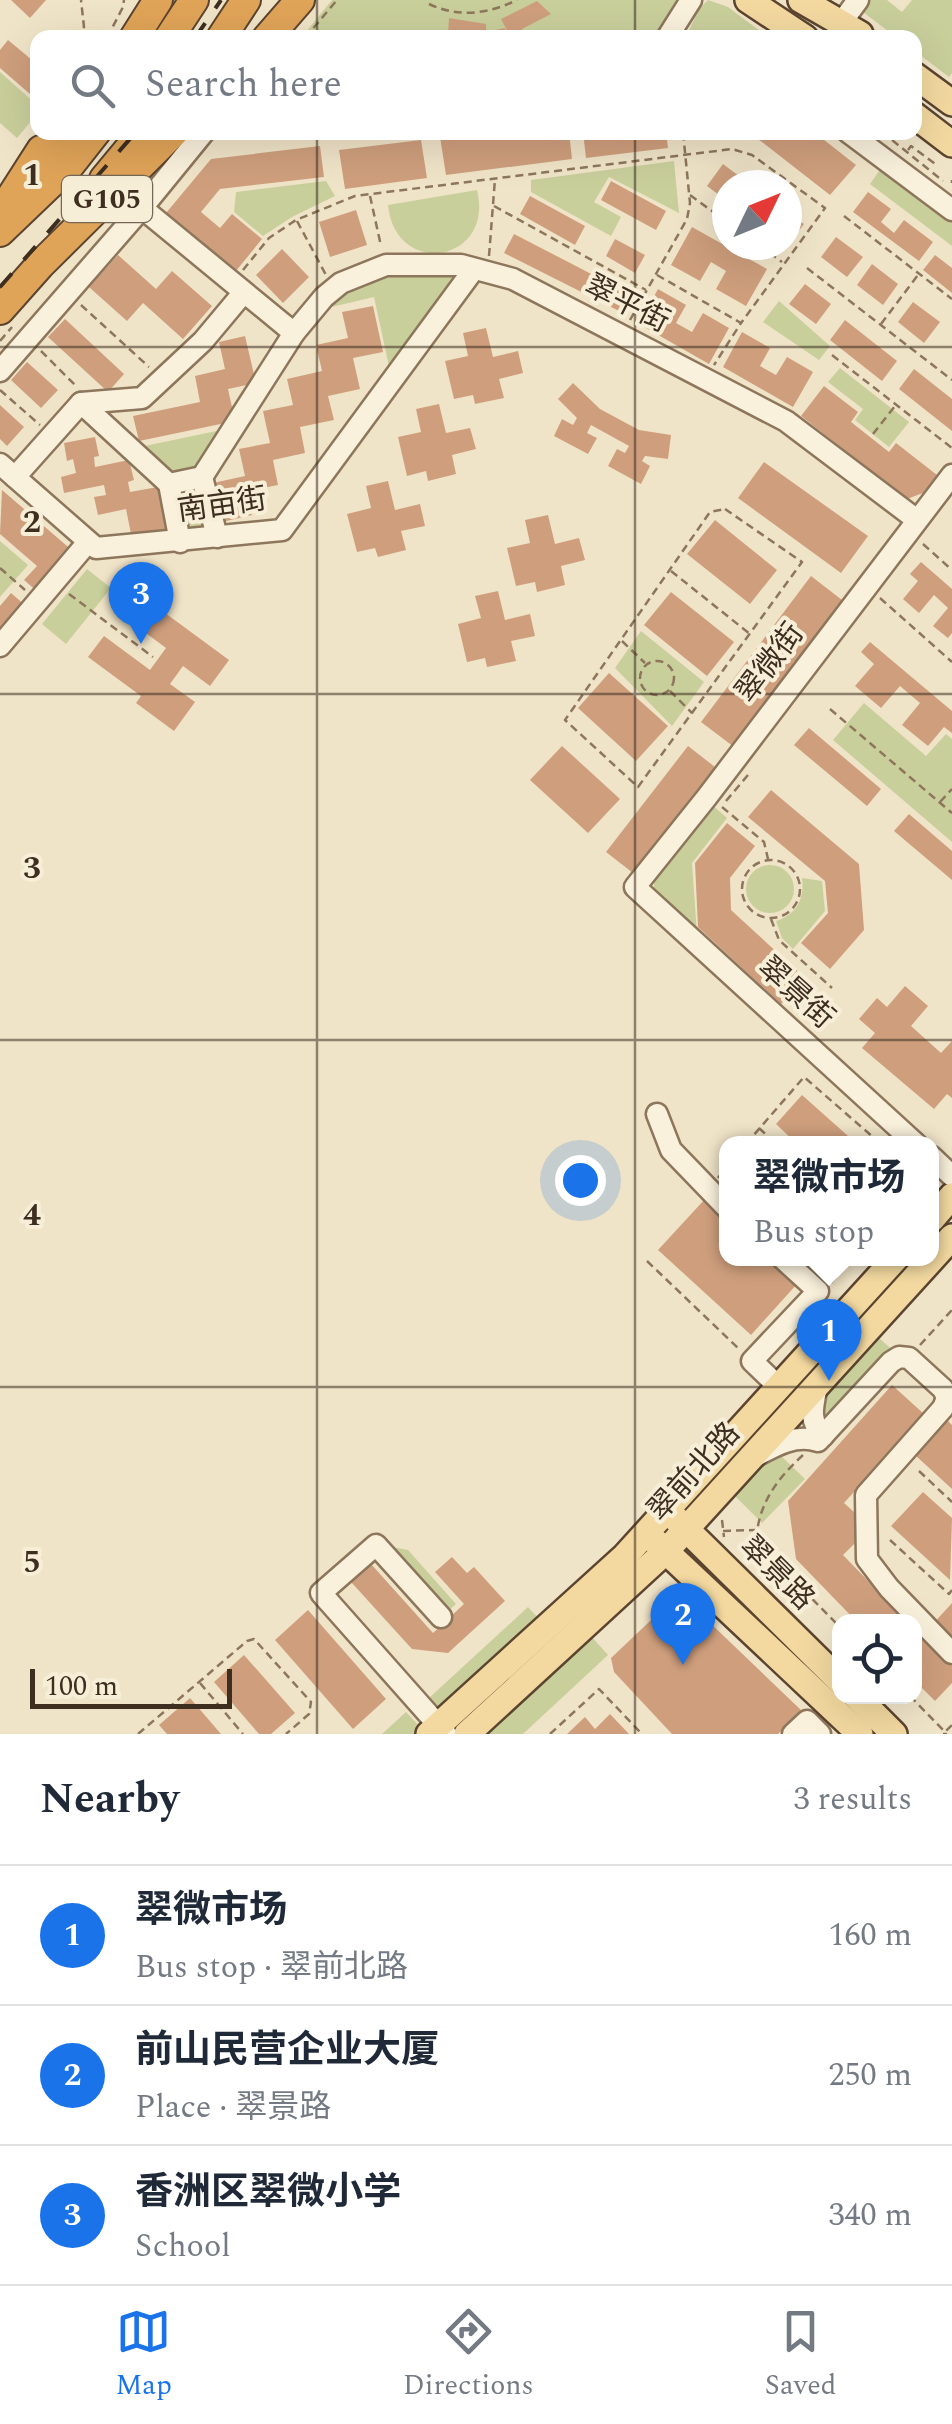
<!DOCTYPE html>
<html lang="en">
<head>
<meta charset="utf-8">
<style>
  body { margin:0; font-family:Spectral,"Noto Sans SC",serif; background:#f2f2f3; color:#1f2937 }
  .controls { position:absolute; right:30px; bottom:30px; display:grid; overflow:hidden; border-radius:20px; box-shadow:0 10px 40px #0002 }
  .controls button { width:90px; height:90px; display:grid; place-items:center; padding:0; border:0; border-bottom:2px solid #e0e1e3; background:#fff; color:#1f2937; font:50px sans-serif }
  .compass { position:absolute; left:712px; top:170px; width:90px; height:90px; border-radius:50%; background:#fff; box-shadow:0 10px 40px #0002; rotate:47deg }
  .scale { position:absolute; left:30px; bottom:25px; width:202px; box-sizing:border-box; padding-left:10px; border:5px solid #3d2e20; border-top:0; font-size:28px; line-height:35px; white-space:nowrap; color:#3d2e20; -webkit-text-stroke:8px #f7eed8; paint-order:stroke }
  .you { position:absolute; left:580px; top:1180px; width:35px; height:35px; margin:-25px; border:8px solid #fff; border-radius:50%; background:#1a73e8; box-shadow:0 0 0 15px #1a73e833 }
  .badge { display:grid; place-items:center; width:65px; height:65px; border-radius:50%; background:#1a73e8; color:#fff; font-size:32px; font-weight:700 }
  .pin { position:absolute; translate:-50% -82px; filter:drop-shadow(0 2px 5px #0008) }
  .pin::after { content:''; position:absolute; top:52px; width:35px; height:30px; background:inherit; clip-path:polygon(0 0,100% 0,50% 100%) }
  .popup { position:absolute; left:719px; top:1136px; width:220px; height:130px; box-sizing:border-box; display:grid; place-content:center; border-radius:20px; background:#fff; filter:drop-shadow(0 2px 8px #0005); font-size:32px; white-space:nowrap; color:#747a83 }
  .popup b { font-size:38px; color:#1f2937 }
  .popup::after { content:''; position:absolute; left:50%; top:100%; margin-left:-20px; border:20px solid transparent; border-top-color:#fff }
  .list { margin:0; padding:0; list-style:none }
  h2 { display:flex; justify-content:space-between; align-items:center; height:130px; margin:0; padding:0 40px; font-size:42px }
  h2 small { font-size:32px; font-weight:400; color:#747a83 }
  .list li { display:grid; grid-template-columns:65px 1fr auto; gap:30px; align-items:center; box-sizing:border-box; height:140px; padding:0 40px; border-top:2px solid #e0e1e3 }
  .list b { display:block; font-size:38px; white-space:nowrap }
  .list p { margin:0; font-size:32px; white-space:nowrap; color:#747a83 }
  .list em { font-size:32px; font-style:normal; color:#747a83 }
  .icon { flex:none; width:55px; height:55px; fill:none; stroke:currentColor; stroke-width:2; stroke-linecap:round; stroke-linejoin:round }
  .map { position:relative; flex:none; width:952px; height:1734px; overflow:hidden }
  .search { position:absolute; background:#fff; box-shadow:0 10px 40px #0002; left:30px; right:30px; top:30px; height:110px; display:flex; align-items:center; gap:25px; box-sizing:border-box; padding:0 35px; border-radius:20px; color:#747a83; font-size:38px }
  .sheet { height:550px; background:#fff }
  nav { display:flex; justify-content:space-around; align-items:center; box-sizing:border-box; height:140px; border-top:2px solid #e0e1e3; background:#fff; font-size:28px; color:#747a83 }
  nav a { display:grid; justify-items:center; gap:5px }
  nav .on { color:#1a73e8 }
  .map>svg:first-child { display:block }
  .green { fill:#c9cf9b }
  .building { fill:#cf9f7d }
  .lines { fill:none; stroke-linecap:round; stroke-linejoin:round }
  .minor-casing { stroke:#8d765c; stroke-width:25 }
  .major-casing { stroke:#5b4430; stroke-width:30 }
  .highway-casing { stroke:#5b4430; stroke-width:32 }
  .path { stroke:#8d765c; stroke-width:2.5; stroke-dasharray:8 5; stroke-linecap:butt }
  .minor { stroke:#faf1dc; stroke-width:20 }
  .major { stroke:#f3d9a0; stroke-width:25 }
  .highway { stroke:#e0a458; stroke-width:28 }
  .rail { stroke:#3d2e20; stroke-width:4; stroke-dasharray:18 18; stroke-linecap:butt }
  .grid { fill:none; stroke:#3d2e20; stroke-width:2.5; stroke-opacity:0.55 }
  .labels { text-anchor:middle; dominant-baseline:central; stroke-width:8; stroke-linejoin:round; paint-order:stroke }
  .shield { fill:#f7eed8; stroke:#756857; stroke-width:2.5 }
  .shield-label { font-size:28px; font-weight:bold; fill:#3d2e20 }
  .street-label { font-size:30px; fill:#3d2e20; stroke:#f7eed8 }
  .grid-label { font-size:32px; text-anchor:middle; font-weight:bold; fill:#3d2e20; stroke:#f7eed8; stroke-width:8; stroke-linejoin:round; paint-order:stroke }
</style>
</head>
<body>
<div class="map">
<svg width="952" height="1734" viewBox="0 0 952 1734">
  <rect width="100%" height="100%" fill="#f0e4c8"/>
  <!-- green -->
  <g class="green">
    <polygon points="332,0 685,0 662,37 301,38"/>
    <polygon points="708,0 728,7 768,37 686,37 699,9"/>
    <polygon points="865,0 887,0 902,12 912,0 952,0 952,73 949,77 915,51 914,38 896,37 859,9"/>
    <polygon points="0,72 37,105 37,114 17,138 0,123"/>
    <polygon points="674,161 679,213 609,177 594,202 621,217 611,236 531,192 531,180"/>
    <polygon points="884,164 952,215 952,246 870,184"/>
    <polygon points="326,181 335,196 292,217 263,236 234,212 236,192"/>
    <path d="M477,190c18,73 -82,89 -89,15z"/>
    <path d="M462,274l-72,97 -16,-74 -51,12c45,-43 81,-34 139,-35z"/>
    <polygon points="779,301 830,346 819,360 763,322"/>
    <polygon points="840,368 909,422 889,447 855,420 863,409 828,382"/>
    <polygon points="226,429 197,472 170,476 140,447"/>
    <polygon points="198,484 210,535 185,537 175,489"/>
    <polygon points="0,541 28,565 0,597"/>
    <polygon points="87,569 111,588 66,644 42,624"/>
    <polygon points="641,631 704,682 672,726 615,668"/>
    <polygon points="864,703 926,756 946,734 952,739 952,842 833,740"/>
    <polygon points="710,803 727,818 692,863 697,934 654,896 654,876"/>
    <circle cx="770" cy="889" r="24"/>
    <path d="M802,878l20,3 3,30 -32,38 -11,-11 -6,-17c20,-6 29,-22 26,-43z"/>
    <polygon points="879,1338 906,1362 843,1431 816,1407"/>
    <polygon points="776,1451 805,1479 762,1523 734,1495"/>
    <polygon points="387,1546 408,1550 456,1604 432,1625 372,1559"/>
    <polygon points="528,1607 541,1621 442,1712 429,1698"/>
    <polygon points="590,1635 608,1655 523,1734 482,1734"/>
    <polygon points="406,1712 421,1728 415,1734 382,1734"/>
  </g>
  <!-- building -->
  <g class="building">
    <polygon points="11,0 46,0 30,18"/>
    <polygon points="537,1 551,14 522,29 527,38 511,38 501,19"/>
    <polygon points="449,18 486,24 486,32 505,28 507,38 448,36"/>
    <polygon points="8,40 38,65 38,101 0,68 0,50"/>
    <polygon points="479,132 569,132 572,159 446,175 440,137"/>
    <polygon points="583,132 666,132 668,148 586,158"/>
    <polygon points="749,132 814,132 856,165 830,195"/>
    <polygon points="421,140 427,178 345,189 339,150"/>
    <polygon points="320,146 324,177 220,189 201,212 220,228 232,214 262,239 236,271 166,213 211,159"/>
    <polygon points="723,164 751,185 727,185 727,201 707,186"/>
    <polygon points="611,181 666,211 656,230 601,200"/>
    <polygon points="868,192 891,209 881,222 894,233 904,220 933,242 919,261 853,212"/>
    <polygon points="530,196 585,226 575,245 520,214"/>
    <polygon points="356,210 367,245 330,257 319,222"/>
    <polygon points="787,212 804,224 787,246"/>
    <polygon points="692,227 767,269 746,306 716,289 726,271 711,262 700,281 671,265"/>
    <polygon points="514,234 632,295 623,313 504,253"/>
    <polygon points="836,237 863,257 847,277 821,257"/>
    <polygon points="615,239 645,255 635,273 606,256"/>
    <polygon points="282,249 309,277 283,303 256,275"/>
    <polygon points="118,255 156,289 172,271 212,306 183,339 143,303 127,321 89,287"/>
    <polygon points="935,255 952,268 952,293 923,270"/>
    <polygon points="872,264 898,284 883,305 857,285"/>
    <polygon points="805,284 831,304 816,324 789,304"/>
    <polygon points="658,289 686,305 676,323 692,332 703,313 729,328 709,364 639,324"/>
    <polygon points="913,302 940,322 924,343 898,322"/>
    <polygon points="373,306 383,352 353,358 360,389 328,396 334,420 300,427 305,453 273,460 278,485 247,491 252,515 222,522 213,483 245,476 239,449 270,443 263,411 293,405 287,379 322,371 316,345 348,338 342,312"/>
    <polygon points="65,319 124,374 108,392 48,337"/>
    <polygon points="845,320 897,361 882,381 830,340"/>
    <polygon points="486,328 493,357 518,351 523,373 499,379 504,398 475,404 473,395 454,399 445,361 468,356 463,333"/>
    <polygon points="742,332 770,348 760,366 776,375 787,357 813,372 793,407 723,367"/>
    <polygon points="245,336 256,383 228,389 235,421 139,441 133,416 200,402 195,376 225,369 219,342"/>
    <polygon points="27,362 58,390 41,408 11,380"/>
    <polygon points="914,369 952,399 952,431 899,389"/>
    <polygon points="573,383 600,409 639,430 671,435 668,459 645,456 642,461 650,466 641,484 608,466 617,449 625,453 629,446 591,425 587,433 597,438 588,454 554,436 562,419 573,425 577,418 558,399"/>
    <polygon points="824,386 858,412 851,422 889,452 896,443 937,475 923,493 907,499 801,416"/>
    <polygon points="439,404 446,433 470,428 476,449 452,455 456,474 428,481 426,471 407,476 398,437 421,432 416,409"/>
    <polygon points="0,405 24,427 7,446 0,439"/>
    <polygon points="95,437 99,456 94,457 95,467 129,460 134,480 128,482 130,492 163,486 167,503 162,504 164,516 169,514 173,536 133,544 126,509 98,515 94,497 106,495 104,485 64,493 61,477 76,473 73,459 67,461 64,443"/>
    <polygon points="764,462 868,536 841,573 738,498"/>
    <polygon points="388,481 395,510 420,504 425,526 401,531 406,550 378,557 375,548 357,552 347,514 371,508 366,486"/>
    <polygon points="2,490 74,552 39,593 24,580 37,566 0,534"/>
    <polygon points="548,515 555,544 579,538 585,560 561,566 565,585 537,592 535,582 516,586 507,548 530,543 525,520"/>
    <polygon points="715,520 777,570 750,604 687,554"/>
    <polygon points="921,562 952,589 952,633 948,638 933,626 948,608 934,595 919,613 903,599 918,581 910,574"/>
    <polygon points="811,576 842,600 734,747 701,722"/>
    <polygon points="127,585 229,660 210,686 183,666 170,684 195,702 174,731 136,703 141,696 88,657 104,636 150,670 166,648 111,607"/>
    <polygon points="498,591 505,620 530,614 535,636 511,641 516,661 487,667 485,658 467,662 458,624 481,618 475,596"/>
    <polygon points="671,592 734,642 707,676 644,625"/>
    <polygon points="11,593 26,606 0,635 0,606"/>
    <polygon points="870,642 952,711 952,733 944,727 928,746 902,725 920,703 900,686 881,708 855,686 874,664 861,652"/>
    <polygon points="609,673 668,726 636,761 578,708"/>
    <polygon points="809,728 881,789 867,806 794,745"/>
    <polygon points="562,746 620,799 588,833 530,780"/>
    <polygon points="688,746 715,767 633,873 606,852"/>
    <polygon points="771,790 859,864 864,930 830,969 801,943 828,913 825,881 748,817"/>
    <polygon points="909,814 952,851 952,880 894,831"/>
    <polygon points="727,823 755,846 730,878 731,910 805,978 781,1004 698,927 695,863"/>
    <polygon points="905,986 928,1006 911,1026 941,1053 952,1041 952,1098 947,1094 934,1109 862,1048 875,1033 859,1019 877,998 887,1007"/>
    <polygon points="802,1095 857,1144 797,1144 776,1124"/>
    <polygon points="705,1199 726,1219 726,1258 769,1258 797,1284 751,1335 658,1250"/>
    <polygon points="892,1385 924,1414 844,1503 854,1512 857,1541 843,1555 908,1622 857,1622 796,1559 788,1501"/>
    <polygon points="947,1420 952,1425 952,1489 915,1455"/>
    <polygon points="923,1492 952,1518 950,1580 891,1526"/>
    <polygon points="452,1557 467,1573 474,1567 505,1601 448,1653 412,1649 351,1582 371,1564 433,1633 464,1604 435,1572"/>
    <polygon points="952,1603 952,1645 931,1626"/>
    <polygon points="668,1604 707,1620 802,1711 778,1734 672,1734 614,1672 611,1658"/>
    <polygon points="308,1610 386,1699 353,1729 275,1640"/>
    <polygon points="914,1628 952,1666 952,1683 935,1701 914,1680"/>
    <polygon points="244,1655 295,1713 271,1734 259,1734 214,1682"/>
    <polygon points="190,1698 221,1734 167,1734 159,1725"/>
    <polygon points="610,1714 629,1734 567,1734 585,1717 595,1729"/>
  </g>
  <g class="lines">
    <!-- minor casing -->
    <g class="minor-casing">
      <g id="minor">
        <polyline points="844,19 858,0"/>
        <polyline points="667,38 691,0"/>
        <polyline points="848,132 952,210"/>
        <polyline points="142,208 204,132"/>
        <polyline points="294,333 324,297 341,283 386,265 461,265 513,279 786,421 917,520"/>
        <polyline points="0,371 142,208 294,333 202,477 169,484 81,403 142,398 203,341 244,292"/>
        <polyline points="0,464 96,548 282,530 474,269"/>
        <polyline points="15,477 81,403"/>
        <polyline points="202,477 217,537"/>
        <polyline points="169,484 180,542"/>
        <polyline points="0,646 88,542"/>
        <polyline points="657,1114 671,1150 726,1207"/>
        <polyline points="916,1144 635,887 707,797 952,475"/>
        <polyline points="932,1157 952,1176"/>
        <path d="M817,1386c-4,20 -9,34 6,50"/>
        <polyline points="780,1388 752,1361 818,1291 782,1258"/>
        <path d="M756,1456c20,-11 40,-22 62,-15l73,-79 8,-5 10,1 34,31 4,9 -4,10 -77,87 1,64 22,29 63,65"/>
        <polyline points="441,1617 376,1545 321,1593 446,1734"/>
        <polyline points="793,1734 807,1721 820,1734"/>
      </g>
    </g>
    <!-- major casing -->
    <g class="major-casing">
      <g id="major">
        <polyline points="748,0 805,38"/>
        <polyline points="801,0 860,34"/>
        <polyline points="914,75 952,103"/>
        <polyline points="914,115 952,144"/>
        <polyline points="932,1219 952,1196"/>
        <polyline points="676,1519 840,1681"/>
        <polyline points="656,1542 860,1734"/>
        <polyline points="856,1696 894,1734"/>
        <polyline points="429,1734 625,1556 896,1258"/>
        <polyline points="467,1734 666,1551 952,1237"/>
      </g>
    </g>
    <!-- highway casing -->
    <g class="highway-casing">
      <g id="highway">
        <polyline points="134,38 158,0"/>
        <polyline points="169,38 194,0"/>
        <polyline points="221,38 246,0"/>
        <polyline points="267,38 300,0"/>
        <polyline points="38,175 71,132"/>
        <polyline points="104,179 143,132"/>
        <polyline points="0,214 41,150"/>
        <polyline points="0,232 70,165 96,132"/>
        <polyline points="0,310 40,265 174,132"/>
      </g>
    </g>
    <!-- path -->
    <g class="path">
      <path d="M429,4c30,14 59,10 88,-4"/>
      <polyline points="75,38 84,27 81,0"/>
      <polyline points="107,38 123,7 124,0"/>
      <polyline points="305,38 337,0"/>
      <polyline points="882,132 943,181"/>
      <polyline points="908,150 911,146 938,166"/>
      <polyline points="952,180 952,183"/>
      <polyline points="690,195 727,222"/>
      <polyline points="370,196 381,246"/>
      <polyline points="494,206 646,290"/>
      <polyline points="844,216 952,299"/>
      <polyline points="297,221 326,275"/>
      <polyline points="759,245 782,262"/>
      <polyline points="489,256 495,179"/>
      <polyline points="807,268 952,380"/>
      <polyline points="243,270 269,238 296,220 355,196 732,149 752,155 825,208 741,323"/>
      <polyline points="657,275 741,323 714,365"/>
      <polyline points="81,305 149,367"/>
      <polyline points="630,320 687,219 690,203 683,132"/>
      <polyline points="881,324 918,275"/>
      <polyline points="0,341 12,327"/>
      <polyline points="41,351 77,387"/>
      <polyline points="832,355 952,448"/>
      <polyline points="0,390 40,425"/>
      <polyline points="873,434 895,406"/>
      <polygon points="725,509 802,562 638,787 565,720 710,512"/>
      <polyline points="923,544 952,570"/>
      <polyline points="0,568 25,590"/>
      <polyline points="671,571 750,634"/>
      <polyline points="69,594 153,657"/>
      <polyline points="880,598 952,662"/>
      <polyline points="622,641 645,663"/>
      <circle cx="657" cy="678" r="17"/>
      <polyline points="670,691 692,713"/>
      <polyline points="830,709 952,813"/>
      <polyline points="726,801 748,775 746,773"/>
      <polyline points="940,802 952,789"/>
      <polyline points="722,807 764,842 768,859"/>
      <circle cx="771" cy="889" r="29"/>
      <polyline points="771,919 779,940 832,988"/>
      <polyline points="759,1128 776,1144"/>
      <polyline points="746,1144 804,1077 881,1144"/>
      <polyline points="718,1178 726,1167"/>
      <polyline points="647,1261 740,1350"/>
      <polyline points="831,1283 853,1258"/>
      <polyline points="920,1345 952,1310"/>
      <path d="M803,1455c-27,25 -45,49 -47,87l84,85"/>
      <polyline points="919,1471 952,1502"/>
      <polyline points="722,1520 724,1537"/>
      <polyline points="723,1531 755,1530"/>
      <polyline points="890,1540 949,1594 952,1590"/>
      <polyline points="200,1683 243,1734"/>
      <polyline points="910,1696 945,1732 952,1725"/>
      <polyline points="138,1734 247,1641 254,1639 311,1702 309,1714 286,1734"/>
      <polyline points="550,1734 599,1689 642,1734"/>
      <polyline points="943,1734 947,1734"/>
    </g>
    <!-- minor -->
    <use href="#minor" class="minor"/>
    <!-- major -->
    <use href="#major" class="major"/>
    <!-- highway -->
    <use href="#highway" class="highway"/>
    <!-- rail -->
    <g class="rail">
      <polyline points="195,38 221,0"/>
      <polyline points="0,287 136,132"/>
    </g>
  </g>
  <!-- grid -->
  <path class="grid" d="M317,0v38M635,0v38M317,132v1602M635,132v1602M0,347h952M0,694h952M0,1040h952M0,1387h952"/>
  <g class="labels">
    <!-- shield labels -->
    <rect class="shield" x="62" y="176" width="90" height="46" rx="8"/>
    <g class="shield-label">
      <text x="107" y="199">G105</text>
    </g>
    <!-- street labels -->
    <g class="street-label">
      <text transform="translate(627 304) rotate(27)">翠平街</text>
      <text transform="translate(222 505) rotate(-8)">南亩街</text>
      <text transform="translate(770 663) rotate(-53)">翠微街</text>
      <text transform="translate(796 993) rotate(42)">翠景街</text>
      <text transform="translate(694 1472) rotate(-48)">翠前北路</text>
      <text transform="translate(777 1573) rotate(45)">翠景路</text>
    </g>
  </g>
  <g class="grid-label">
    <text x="32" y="185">1</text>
    <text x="32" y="532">2</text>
    <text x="32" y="878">3</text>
    <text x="32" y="1225">4</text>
    <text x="32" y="1572">5</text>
  </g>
</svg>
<div class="controls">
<button><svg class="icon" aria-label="locate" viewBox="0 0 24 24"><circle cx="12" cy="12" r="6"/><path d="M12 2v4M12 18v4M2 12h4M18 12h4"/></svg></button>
</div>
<svg class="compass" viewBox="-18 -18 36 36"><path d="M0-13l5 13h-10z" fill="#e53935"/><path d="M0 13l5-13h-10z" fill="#747a83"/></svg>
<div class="scale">100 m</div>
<div class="you"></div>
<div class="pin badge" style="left:829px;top:1381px">1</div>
<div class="popup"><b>翠微市场</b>Bus stop</div>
<div class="pin badge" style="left:683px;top:1665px">2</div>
<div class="pin badge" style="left:141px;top:644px">3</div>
<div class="search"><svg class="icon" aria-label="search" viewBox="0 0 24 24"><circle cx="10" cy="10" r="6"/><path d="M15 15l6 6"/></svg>Search here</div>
</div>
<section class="sheet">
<h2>Nearby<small>3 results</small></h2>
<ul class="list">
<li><span class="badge">1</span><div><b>翠微市场</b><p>Bus stop · 翠前北路</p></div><em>160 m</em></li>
<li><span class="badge">2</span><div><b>前山民营企业大厦</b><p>Place · 翠景路</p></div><em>250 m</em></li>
<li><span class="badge">3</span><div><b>香洲区翠微小学</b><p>School</p></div><em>340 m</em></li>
</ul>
</section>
<nav>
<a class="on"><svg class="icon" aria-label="map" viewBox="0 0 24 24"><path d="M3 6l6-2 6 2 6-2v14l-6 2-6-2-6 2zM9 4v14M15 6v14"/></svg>Map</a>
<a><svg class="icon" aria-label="directions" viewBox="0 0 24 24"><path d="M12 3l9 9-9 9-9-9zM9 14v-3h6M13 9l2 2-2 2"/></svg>Directions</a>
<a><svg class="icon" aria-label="saved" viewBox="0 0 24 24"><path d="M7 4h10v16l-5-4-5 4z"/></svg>Saved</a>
</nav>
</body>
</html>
